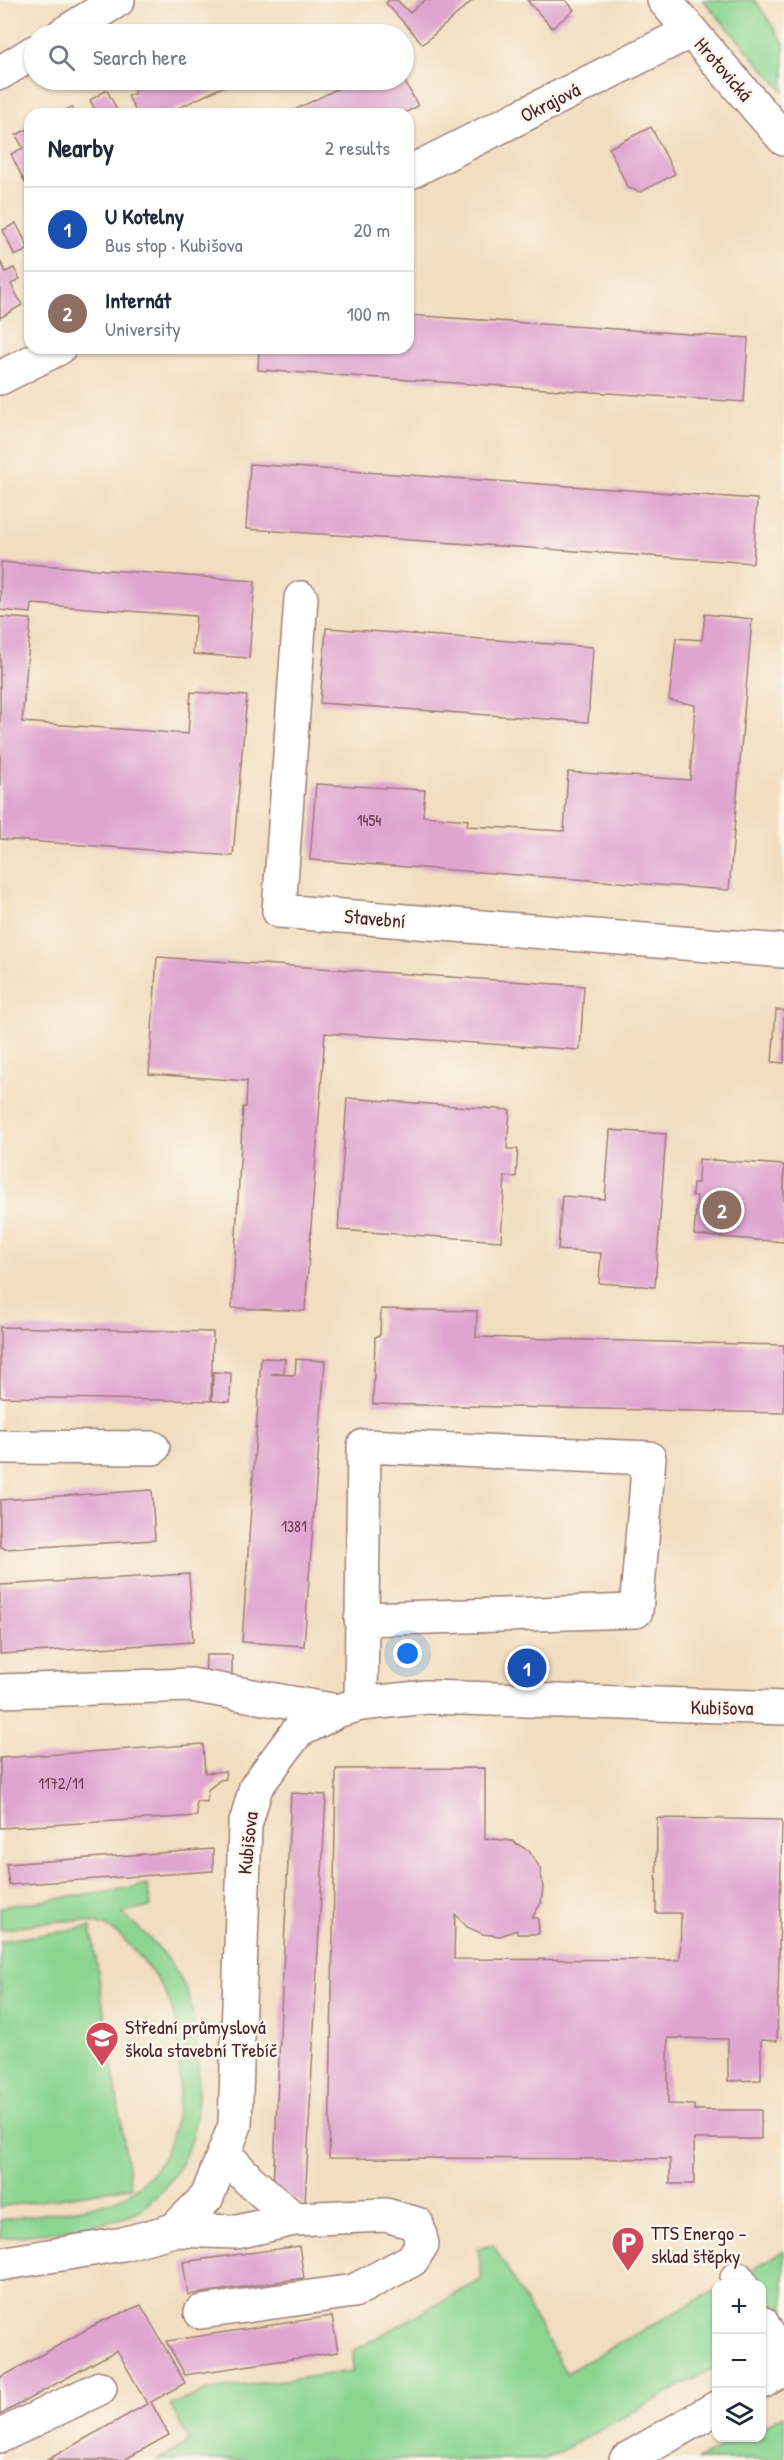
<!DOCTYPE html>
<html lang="en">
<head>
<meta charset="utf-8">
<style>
  body { margin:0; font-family:"Patrick Hand",sans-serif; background:#f2f2f3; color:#1f2937 }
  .controls { position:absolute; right:18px; bottom:18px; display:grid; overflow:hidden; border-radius:12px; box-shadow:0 2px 4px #0004 }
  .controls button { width:54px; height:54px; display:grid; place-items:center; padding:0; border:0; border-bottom:2px solid #e0e1e3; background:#fff; color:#1f2937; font:30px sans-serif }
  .you { position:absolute; left:408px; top:1654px; width:21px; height:21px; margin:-15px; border:4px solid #fff; border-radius:50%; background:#1a73e8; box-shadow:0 0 0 9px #1a73e833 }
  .badge { display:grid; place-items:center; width:39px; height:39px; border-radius:50%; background:#7c3aed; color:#fff; font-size:20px; font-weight:700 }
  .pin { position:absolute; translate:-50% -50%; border:3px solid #fff; box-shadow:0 2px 6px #0006 }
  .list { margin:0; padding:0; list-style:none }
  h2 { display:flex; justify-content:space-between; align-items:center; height:78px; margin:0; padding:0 24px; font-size:26px }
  h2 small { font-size:20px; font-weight:400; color:#747a83 }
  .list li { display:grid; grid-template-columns:39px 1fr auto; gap:18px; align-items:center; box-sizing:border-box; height:84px; padding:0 24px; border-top:2px solid #e0e1e3 }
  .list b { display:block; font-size:22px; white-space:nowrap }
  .list p { margin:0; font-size:20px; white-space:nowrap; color:#747a83 }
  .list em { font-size:20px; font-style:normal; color:#747a83 }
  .icon { flex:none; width:33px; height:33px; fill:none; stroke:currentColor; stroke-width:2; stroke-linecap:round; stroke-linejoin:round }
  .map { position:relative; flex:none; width:784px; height:2460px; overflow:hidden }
  .search { position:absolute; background:#fff; box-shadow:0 2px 4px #0004; left:24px; top:24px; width:390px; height:66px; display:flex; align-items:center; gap:15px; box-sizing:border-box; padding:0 21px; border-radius:33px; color:#747a83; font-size:22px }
  .panel { position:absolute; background:#fff; box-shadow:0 2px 4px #0004; left:24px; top:108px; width:390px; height:246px; border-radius:18px }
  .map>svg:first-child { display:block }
  .green { fill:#8bd591; stroke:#6a7a5e; stroke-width:1.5 }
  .building { fill:#dfa5d0 }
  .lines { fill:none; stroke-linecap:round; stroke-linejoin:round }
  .minor-casing { stroke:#9e7e76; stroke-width:36 }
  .major-casing { stroke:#9e7e76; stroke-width:36 }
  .minor { stroke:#fff; stroke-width:33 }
  .major { stroke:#fff; stroke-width:33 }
  .labels { text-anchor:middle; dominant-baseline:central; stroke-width:5; stroke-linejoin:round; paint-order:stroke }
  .number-label { font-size:16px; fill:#6f4054 }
  .street-label { font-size:20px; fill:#4a1f2b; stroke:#fbf7ec }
  .poi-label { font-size:20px; fill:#4a1f2b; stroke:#fbf7ec; text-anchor:start }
</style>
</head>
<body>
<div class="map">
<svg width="784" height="2460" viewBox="0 0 784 2460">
  <rect width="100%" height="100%" fill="#fbf7ec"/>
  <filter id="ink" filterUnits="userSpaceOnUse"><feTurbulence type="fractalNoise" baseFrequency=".0167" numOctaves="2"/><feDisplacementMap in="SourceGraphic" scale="12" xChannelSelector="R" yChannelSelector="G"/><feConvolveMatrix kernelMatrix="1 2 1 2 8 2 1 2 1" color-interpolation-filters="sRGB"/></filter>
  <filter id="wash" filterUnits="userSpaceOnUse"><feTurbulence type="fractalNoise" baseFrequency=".008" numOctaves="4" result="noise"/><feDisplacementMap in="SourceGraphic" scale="24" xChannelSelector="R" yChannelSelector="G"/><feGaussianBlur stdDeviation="1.35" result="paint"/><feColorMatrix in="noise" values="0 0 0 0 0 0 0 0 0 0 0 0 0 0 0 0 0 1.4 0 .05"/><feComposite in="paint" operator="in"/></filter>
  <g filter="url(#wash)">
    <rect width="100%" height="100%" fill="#f2ddc0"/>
    <!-- green -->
    <g class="green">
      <polygon points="703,0 755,0 784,43 784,92"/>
      <path d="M147,1885l4,22 -29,6c23,20 46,41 60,68 11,21 13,44 15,67 5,55 0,113 -44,151 -5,4 -9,9 -14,12 -31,17 -102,22 -139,28v-19c30,-5 107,-11 129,-27 15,-10 32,-27 38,-44 17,-42 18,-116 -2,-157 -7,-13 -18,-26 -27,-37 -9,-11 -20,-24 -34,-29 -34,-12 -70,-1 -104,4v-23z"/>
      <polygon points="91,1927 131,2187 0,2207 0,1941"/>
      <polygon points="493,2244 566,2373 716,2290 716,2367 544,2460 158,2460 190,2442 170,2405 208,2390 353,2371 353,2351 482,2279 478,2249"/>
      <polygon points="784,2251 784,2330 762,2342 762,2284 726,2284"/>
      <polygon points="784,2415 784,2460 697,2460 741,2438 762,2438 762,2427"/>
    </g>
    <g id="blocks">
      <!-- building -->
      <g class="building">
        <polygon points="389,0 397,0 410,13 425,0 473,0 423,44 386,3"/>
        <polygon points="527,0 566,0 574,10 552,28"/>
        <polygon points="227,27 231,34 213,34"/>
        <polygon points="129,80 237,80 166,114 137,114 128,96 135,93"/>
        <polygon points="355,80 404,80 418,106 403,114 298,114 296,109"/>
        <polygon points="107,90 119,114 97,114 90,100"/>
        <polygon points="72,107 76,114 58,114"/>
        <polygon points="651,127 675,174 641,192 628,188 609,148"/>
        <polygon points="30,128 30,180 25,183 11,154 23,148 16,135"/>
        <polygon points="16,223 29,249 15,256 3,230"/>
        <polygon points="0,261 6,272 14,268 20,279 11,284 22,305 0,318"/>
        <polygon points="408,315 748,338 744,402 258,370 259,348 408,348"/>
        <polygon points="250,464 757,499 753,563 246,529"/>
        <polygon points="1,562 255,581 249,658 193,654 196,616 32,604 31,613 0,610"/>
        <polygon points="705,614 752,619 729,890 310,860 316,784 425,790 423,816 468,820 467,826 564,831 568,772 690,780 695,705 669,700 676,638 702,640"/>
        <polygon points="0,617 31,619 22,722 188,734 191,692 247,696 233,856 0,839"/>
        <polygon points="326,628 593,647 588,722 320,703"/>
        <polygon points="157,957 584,986 580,1050 325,1033 305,1311 232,1308 243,1107 246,1107 247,1081 149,1074"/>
        <polygon points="776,1010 784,1010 784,1063 772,1062"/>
        <polygon points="347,1098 510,1110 507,1149 518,1149 516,1177 505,1176 501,1241 338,1230"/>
        <polygon points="610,1130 666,1134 655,1287 599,1283 601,1253 558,1250 562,1196 605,1199"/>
        <polygon points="699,1159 784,1165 784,1242 694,1235 697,1196 692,1196 693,1183 698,1183"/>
        <polygon points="381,1309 477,1311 476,1337 784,1345 784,1413 373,1404 375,1337 380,1335"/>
        <polygon points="0,1327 213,1332 211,1401 0,1397"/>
        <polygon points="261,1358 285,1359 284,1373 271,1374 295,1375 296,1359 325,1361 304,1646 242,1642"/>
        <polygon points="213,1372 231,1373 230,1402 212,1401"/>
        <polygon points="152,1490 155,1540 5,1549 0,1546 0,1500"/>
        <polygon points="189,1574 193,1642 0,1654 0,1585"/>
        <polygon points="206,1655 232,1655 232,1688 205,1687"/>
        <polygon points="203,1744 205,1773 225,1771 226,1779 220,1780 208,1790 207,1802 196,1801 197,1816 0,1828 0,1758"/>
        <polygon points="485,1768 485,1838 512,1841 529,1851 540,1868 543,1887 541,1903 532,1918 538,1918 539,1934 517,1934 517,1930 500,1936 483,1934 467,1927 455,1914 454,1959 680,1960 681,1913 656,1913 657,1818 782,1820 777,2041 761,2040 761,2080 728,2081 728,2039 668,2038 668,2104 694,2105 694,2110 761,2110 761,2139 694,2139 694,2184 670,2184 670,2159 329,2158 336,1769"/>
        <polygon points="291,1793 326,1795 305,2204 273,2189"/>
        <polygon points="213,1849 213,1871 9,1885 6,1864"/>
        <polygon points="299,2246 304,2278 188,2295 183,2262"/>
        <polygon points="141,2305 185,2383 151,2402 169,2435 124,2460 47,2460 147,2404 117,2350 0,2415 0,2378 100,2322"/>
        <polygon points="332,2316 338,2352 185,2375 166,2341"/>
      </g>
    </g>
  </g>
  <g filter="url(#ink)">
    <use href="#blocks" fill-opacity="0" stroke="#9e7e76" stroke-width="1.5"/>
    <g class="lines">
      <!-- minor casing -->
      <g class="minor-casing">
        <g id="minor">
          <polyline points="664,0 784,139"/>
          <polyline points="63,34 118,0"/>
          <polyline points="0,73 34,52"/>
          <polyline points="408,173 691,31"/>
          <polyline points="0,378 59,348"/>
          <polyline points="301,598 279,911 784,951"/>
          <polyline points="0,1447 153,1448"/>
          <polyline points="361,1619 636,1611 649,1458 364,1446 361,1704"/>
          <polyline points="0,1691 191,1685 337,1711"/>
          <polyline points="225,2154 249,2180 294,2219"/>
          <polyline points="174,2230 237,2232 294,2219 386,2215 417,2224 422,2244 412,2260 354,2291 201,2312"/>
          <polyline points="0,2264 123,2244 174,2230 207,2197 235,2125 245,1826 256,1787 297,1732 337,1711 361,1704 427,1697 784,1708"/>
          <polyline points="737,2278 741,2284"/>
          <polyline points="762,2323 784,2364"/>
          <polyline points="0,2436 100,2388"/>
        </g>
      </g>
      <!-- major casing -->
      <g class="major-casing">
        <g id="major">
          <polyline points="762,2382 784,2369"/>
          <polyline points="626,2460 716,2408"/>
        </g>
      </g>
      <!-- minor -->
      <use href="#minor" class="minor"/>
      <!-- major -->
      <use href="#major" class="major"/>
    </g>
  </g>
  <!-- icons -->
  <defs>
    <g id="university-pin" transform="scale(1.725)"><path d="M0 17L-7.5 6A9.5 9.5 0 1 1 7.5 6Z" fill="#d1495b" stroke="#fbf7ec"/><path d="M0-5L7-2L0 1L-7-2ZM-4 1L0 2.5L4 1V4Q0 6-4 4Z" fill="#fff"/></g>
    <g id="parking-pin" transform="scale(1.725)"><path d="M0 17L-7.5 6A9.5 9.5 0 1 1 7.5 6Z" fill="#d1495b" stroke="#fbf7ec"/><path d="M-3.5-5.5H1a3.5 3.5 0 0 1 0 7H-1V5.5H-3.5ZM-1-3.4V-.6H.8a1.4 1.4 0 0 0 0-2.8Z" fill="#fff"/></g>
  </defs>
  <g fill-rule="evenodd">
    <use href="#university-pin" x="102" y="2038"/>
    <use href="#parking-pin" x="628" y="2243"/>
  </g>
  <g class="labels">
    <!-- number labels -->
    <g class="number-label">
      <text x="369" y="820">1454</text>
      <text x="294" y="1526">1381</text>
      <text x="61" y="1783">1172/11</text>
    </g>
    <!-- street labels -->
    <g class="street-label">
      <text transform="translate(724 69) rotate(49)">Hrotovická</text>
      <text transform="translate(550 102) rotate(-27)">Okrajová</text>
      <text transform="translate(375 918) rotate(5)">Stavební</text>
      <text transform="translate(722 1707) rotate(1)">Kubišova</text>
      <text transform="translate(247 1843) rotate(-84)">Kubišova</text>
    </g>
    <!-- poi labels -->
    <g class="poi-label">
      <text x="125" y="2026">Střední průmyslová<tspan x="125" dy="23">škola stavební Třebíč</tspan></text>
      <text x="651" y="2232">TTS Energo -<tspan x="651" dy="23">sklad štěpky</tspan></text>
    </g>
  </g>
</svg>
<div class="controls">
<button>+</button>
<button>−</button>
<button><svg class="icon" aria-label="layers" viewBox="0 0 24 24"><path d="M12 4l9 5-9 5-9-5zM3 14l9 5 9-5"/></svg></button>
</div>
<div class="you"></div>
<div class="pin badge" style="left:527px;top:1668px;background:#1a4fb4">1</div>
<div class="pin badge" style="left:722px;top:1210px;background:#8d6e63">2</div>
<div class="search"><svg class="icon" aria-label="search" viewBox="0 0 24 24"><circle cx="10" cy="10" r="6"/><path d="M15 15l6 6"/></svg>Search here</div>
<section class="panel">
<h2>Nearby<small>2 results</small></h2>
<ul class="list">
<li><span class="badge" style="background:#1a4fb4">1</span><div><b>U Kotelny</b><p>Bus stop · Kubišova</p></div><em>20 m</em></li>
<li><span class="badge" style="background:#8d6e63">2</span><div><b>Internát</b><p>University</p></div><em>100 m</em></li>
</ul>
</section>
</div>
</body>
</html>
